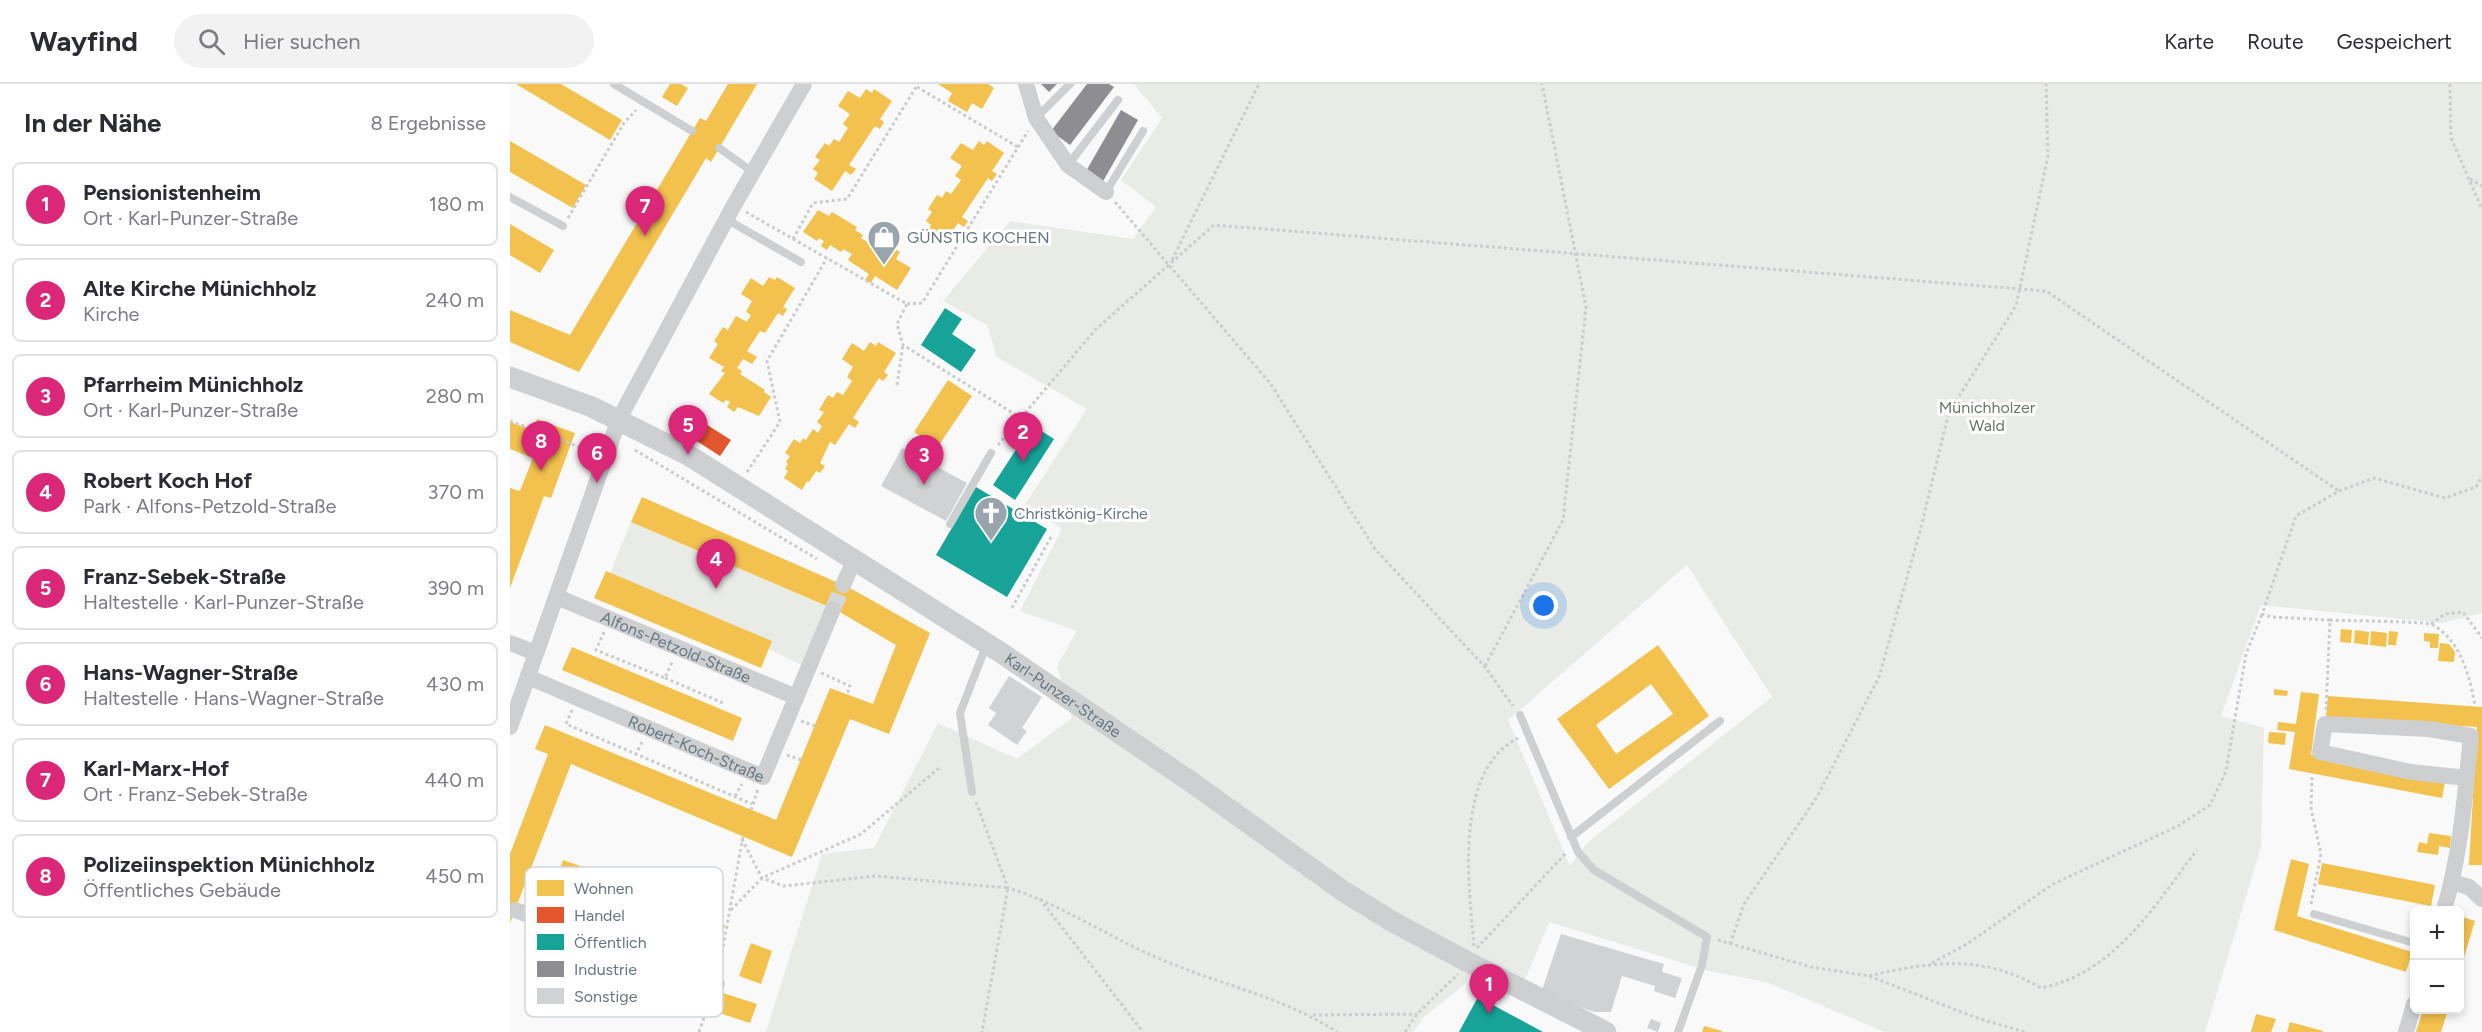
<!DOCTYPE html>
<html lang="de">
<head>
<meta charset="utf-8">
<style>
  body { margin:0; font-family:Figtree,sans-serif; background:#f2f2f3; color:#2b2b33 }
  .controls { position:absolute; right:18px; bottom:18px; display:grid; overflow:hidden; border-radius:9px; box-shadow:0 3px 9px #0003 }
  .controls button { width:54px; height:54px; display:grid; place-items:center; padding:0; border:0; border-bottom:2px solid #e1e1e2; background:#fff; color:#2b2b33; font:30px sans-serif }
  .you { position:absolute; left:1034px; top:522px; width:21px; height:21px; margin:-15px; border:4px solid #fff; border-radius:50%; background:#1a73e8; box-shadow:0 0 0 9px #1a73e833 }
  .badge { display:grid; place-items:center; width:39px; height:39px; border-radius:50%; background:#db2777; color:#fff; font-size:20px; font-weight:700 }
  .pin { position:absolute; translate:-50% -50px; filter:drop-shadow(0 2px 3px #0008) }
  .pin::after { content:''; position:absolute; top:32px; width:21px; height:18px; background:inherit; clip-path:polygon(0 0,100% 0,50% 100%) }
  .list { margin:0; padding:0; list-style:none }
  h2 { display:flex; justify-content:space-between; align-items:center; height:78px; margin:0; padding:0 24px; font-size:26px }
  h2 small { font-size:20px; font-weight:400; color:#7c7c81 }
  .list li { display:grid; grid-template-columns:39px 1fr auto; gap:18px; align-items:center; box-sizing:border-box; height:84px; margin:0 12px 12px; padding:0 12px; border:2px solid #e1e1e2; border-radius:9px }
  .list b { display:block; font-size:22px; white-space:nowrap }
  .list p { margin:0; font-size:20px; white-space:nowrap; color:#7c7c81 }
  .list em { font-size:20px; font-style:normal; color:#7c7c81 }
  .icon { flex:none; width:33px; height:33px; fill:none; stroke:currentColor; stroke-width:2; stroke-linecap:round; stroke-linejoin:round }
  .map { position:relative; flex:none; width:1972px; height:948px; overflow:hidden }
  header { display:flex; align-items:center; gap:36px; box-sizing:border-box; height:84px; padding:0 30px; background:#fff; border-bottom:2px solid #e1e1e2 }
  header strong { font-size:28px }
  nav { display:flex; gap:33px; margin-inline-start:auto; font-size:21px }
  .search { width:420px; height:54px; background:#f2f2f3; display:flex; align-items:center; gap:15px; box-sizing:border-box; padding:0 21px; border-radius:33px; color:#7c7c81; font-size:22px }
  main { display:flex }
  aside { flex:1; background:#fff }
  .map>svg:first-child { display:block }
  .green { fill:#e8ebe6; fill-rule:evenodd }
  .homes { fill:#f2c14e; fill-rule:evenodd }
  .shops { fill:#e4572e }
  .public { fill:#17a398 }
  .industry { fill:#8d8d92 }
  .building { fill:#d0d2d3 }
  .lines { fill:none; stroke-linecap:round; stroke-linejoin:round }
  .minor-tunnel { stroke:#d4d8dc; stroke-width:16; stroke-dasharray:16 8; stroke-linecap:butt }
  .path { stroke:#cbcccd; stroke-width:3; stroke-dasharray:3 3; stroke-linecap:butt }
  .service { stroke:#cecfd0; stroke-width:8 }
  .minor { stroke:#cecfd0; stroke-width:16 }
  .tertiary { stroke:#cecfd0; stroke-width:21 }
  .labels { text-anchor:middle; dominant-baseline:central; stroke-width:6; stroke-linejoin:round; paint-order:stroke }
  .poi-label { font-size:16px; fill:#657683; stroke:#fff; text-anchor:start }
  .park-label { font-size:16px; fill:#687a64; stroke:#fff }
  .street-label { font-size:16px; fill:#657683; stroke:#fff }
  .key { fill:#fff; stroke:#d1d6da; stroke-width:1.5 }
  .key-label { font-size:16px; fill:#657683 }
</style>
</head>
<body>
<header>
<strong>Wayfind</strong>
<div class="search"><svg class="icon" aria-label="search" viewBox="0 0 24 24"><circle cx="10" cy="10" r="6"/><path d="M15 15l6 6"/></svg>Hier suchen</div>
<nav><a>Karte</a><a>Route</a><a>Gespeichert</a></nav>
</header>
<main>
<aside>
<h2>In der Nähe<small>8 Ergebnisse</small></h2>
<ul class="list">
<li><span class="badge">1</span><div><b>Pensionistenheim</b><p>Ort · Karl-Punzer-Straße</p></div><em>180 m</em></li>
<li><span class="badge">2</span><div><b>Alte Kirche Münichholz</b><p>Kirche</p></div><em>240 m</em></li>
<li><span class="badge">3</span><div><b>Pfarrheim Münichholz</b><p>Ort · Karl-Punzer-Straße</p></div><em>280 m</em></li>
<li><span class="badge">4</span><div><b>Robert Koch Hof</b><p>Park · Alfons-Petzold-Straße</p></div><em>370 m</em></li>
<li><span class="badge">5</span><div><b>Franz-Sebek-Straße</b><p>Haltestelle · Karl-Punzer-Straße</p></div><em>390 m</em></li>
<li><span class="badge">6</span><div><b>Hans-Wagner-Straße</b><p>Haltestelle · Hans-Wagner-Straße</p></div><em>430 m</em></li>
<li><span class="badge">7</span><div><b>Karl-Marx-Hof</b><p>Ort · Franz-Sebek-Straße</p></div><em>440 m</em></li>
<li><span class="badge">8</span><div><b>Polizeiinspektion Münichholz</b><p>Öffentliches Gebäude</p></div><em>450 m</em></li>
</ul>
</aside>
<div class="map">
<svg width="1972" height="948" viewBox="0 0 1972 948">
  <rect width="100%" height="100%" fill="#f9f9f9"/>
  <!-- green -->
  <g class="green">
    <path d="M624,0h1348v529l-40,10 -181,-18 -40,111 43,12 -3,119 -56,185h-320l-119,-50 -57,-11 -160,-49 -24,58 -46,-24 -15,29 -40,32 -11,15h-647l56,-178 52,-6 64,-125 79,36 55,-41 -15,-52 20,-35 -57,-20 42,-82 -37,-25 62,-95 -90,-52 -10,-32 -44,-24 67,-80 123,18 23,-32 -35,-27 41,-62zM1177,481l85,132 -184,145 -18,24 -62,-146z"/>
    <polygon points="121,438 315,522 298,584 100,489"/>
  </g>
  <!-- homes -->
  <g class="homes">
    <polygon points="6,0 51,0 112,36 100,56"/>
    <polygon points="160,0 171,0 178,4 167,22 152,13"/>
    <polygon points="218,0 247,0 201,78 196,74 69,288 0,258 0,226 60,251 190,34 196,37"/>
    <polygon points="428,0 478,0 484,4 472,25 462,19 457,28 438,17 442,9"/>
    <polygon points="356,5 362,9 364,5 382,17 370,35 374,38 370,45 365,42 339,81 346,85 341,91 335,87 322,107 304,95 308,89 303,85 310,76 305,73 315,59 319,62 324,55 329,58 338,44 333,40 340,30 328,22 338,7 350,14"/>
    <polygon points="0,57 76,101 63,124 0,88"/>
    <polygon points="469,57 474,61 477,57 494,69 482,87 487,90 482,97 478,94 452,133 458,137 454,143 448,139 435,159 417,147 421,141 416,137 422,128 418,125 427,111 432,114 436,107 441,110 451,96 445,92 452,82 440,74 451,59 463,66"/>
    <polygon points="308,126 319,132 322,128 347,143 345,146 353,151 351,154 365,163 367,160 373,163 376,159 390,168 386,175 401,184 387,206 365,192 361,199 355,196 359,190 338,176 342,170 333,165 331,168 320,161 317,166 311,162 314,157 309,154 307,157 293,148"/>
    <polygon points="0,140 44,166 30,189 0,171"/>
    <polygon points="259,193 265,196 267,193 285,204 273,223 277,225 273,232 268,229 255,249 250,247 237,267 247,273 242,280 233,275 227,284 232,287 230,290 255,306 254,308 261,313 249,332 228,323 224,328 217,323 220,318 216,316 213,319 199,310 215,289 211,287 214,283 199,274 208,260 204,257 213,243 218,246 226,232 237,238 241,231 236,228 242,217 231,210 241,194 253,202"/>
    <polygon points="360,258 366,262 368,258 386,269 374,288 378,291 373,297 369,294 343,334 349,338 345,344 339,340 325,361 320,358 310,379 315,382 310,389 306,387 299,398 297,397 292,406 274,394 278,387 275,385 278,380 276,378 280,372 275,369 284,355 290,359 293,354 296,356 303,345 308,349 312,342 307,338 314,328 309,326 318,311 323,314 327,308 333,311 342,297 337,293 343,283 332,275 342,259 354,267"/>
    <polygon points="438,296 462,312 427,364 404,348"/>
    <polygon points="27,335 65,349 41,414 34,412 0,504 0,404 10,407 23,374 0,365 0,338 24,346"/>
    <polygon points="132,413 340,504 420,549 379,650 340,635 282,773 61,680 0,839 0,770 38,670 25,665 35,641 266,736 320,604 363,620 386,561 328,527 121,438"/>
    <polygon points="96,487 262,557 251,584 84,514"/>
    <polygon points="1831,545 1842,546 1841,559 1830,558"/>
    <polygon points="1845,546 1859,548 1858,561 1844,559"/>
    <polygon points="1861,547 1877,549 1876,563 1860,561"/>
    <polygon points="1879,547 1888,548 1886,561 1878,561"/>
    <polygon points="1914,549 1929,550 1928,564 1920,564 1920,558 1914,557"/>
    <polygon points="1930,559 1939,560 1945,568 1944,578 1928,577"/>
    <path d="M1148,561l51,71 -100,73 -52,-70zM1141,600l22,30 -57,40 -20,-29z"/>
    <polygon points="62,563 232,634 223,657 52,586"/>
    <polygon points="1764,605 1778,607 1777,612 1764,611"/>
    <polygon points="1791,608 1809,610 1801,671 1935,697 1932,714 1779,685 1785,648 1767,646 1768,638 1786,640"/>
    <polygon points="1818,612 1972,623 1972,781 1959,781 1967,643 1816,633"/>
    <polygon points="1759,648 1776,649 1775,661 1758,659"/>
    <polygon points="1919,749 1941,752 1940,764 1929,762 1928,771 1907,768 1909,758 1917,760"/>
    <polygon points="1781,775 1799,780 1787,832 1902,868 1896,888 1764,846"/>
    <polygon points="53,776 76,784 63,823 40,815"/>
    <polygon points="1812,779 1925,801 1921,822 1808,800"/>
    <polygon points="1950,832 1965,837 1950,886"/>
    <polygon points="196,835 215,841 204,878 185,873"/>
    <polygon points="32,850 247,920 240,939 26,869"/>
    <polygon points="241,859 262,867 251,900 229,892"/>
    <polygon points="1913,926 1938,926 1931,948 1906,948"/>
    <polygon points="1746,930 1766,935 1761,948 1741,948"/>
    <polygon points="1780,938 1813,947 1813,948 1777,948"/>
    <polygon points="1194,942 1212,947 1212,948 1192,948"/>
  </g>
  <!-- shops -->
  <polygon class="shops" points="172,325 221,356 210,372 162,341"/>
  <!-- public -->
  <g class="public">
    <polygon points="435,224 452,235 442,250 466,266 451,288 411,261"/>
    <polygon points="522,341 544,355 505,416 483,401"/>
    <polygon points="466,403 537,445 497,513 426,471"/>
    <polygon points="968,913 1033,948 949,948"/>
  </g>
  <!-- industry -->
  <g class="industry">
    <polygon points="531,0 547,0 539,8"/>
    <polygon points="577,0 599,0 604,3 560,61 541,47"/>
    <polygon points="611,26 628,36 592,99 575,89"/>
  </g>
  <!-- building -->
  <g class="building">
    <polygon points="392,364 457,399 436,437 371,402"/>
    <polygon points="499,592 532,613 512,644 517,647 507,661 478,641 486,629 479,624"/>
    <polygon points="1051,850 1154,880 1152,888 1172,894 1165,914 1144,907 1145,902 1112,892 1101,928 1084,928 1031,909"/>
    <polygon points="1141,935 1151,939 1148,948 1137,944"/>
  </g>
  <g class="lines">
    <!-- minor-tunnel -->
    <polyline class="minor-tunnel" points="323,525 333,501"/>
    <!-- path -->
    <g class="path">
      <polyline points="1940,0 1941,54 1972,125"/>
      <polyline points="407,3 508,63"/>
      <polyline points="1960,95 1972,102"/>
      <polyline points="605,118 760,299 865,465 975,583 1003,622"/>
      <polyline points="236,128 397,220 387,240 393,261 511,334"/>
      <polyline points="58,134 114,39 126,26"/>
      <polyline points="283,155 303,119 337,115 408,0"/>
      <polyline points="662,176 749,0"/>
      <polyline points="397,220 412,219 518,47"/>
      <polyline points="387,301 393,261"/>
      <polyline points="0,337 83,368"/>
      <polyline points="488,361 586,245 704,141 1536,207 1829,407"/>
      <polyline points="125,366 307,475"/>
      <polyline points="237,388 270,338 257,277 317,174"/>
      <polyline points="502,524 541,453"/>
      <polyline points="1820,536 1761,533 1752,530 1786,432 1829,407 1864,394 1935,414 1966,403 1972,392"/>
      <polyline points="1921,540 1935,530 1953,528 1972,554"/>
      <polyline points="94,548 86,566 155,594 163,576"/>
      <polyline points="975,582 1053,436 1076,223 1032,0"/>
      <polyline points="311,589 340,602 337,611"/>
      <polyline points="155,594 213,619"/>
      <polyline points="62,626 56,640 126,670"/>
      <path d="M1816,626l4,-90c16,1 95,1 103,5 28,16 37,52 42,81"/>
      <polyline points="291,637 305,642"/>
      <polyline points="132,658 126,670 242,720"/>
      <polyline points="277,671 291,676"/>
      <polyline points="225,712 232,700"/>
      <path d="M466,718l32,86c56,17 103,51 157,73 57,24 120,37 172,71"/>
      <polyline points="241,726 248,705"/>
      <polyline points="232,755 252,794 274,802 366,792 498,804 472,948"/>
      <polyline points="530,815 633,948"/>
      <polyline points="1801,820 1811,770 1801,724 1802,692"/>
      <polyline points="32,821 45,786"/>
      <polyline points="221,826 252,794 351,750 429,684"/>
      <polyline points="81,837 93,805"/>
      <polyline points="1208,856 1301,883 1359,892 1467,934 1515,948"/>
      <polyline points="127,857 139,822"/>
      <polyline points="1220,860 1234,820 1307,713 1369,593 1410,447 1439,328 1506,222 1538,72 1536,0"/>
      <path d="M964,862c-5,-58 -21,-175 44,-208"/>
      <polyline points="967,864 1057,768"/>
      <polyline points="174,873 184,844"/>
      <polyline points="1422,879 1457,860 1543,800 1668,742 1700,721 1716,687 1736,570 1752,530"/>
      <polyline points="209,886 233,752"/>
      <path d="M1359,892c63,-15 114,-22 172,12 74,-15 113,-82 156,-138"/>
      <polyline points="803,931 907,930"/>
      <polyline points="189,948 197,925"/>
      <polyline points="895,948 907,930 948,890"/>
    </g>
    <!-- service -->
    <g class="service">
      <polyline points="104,0 182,47"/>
      <polyline points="526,34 560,0"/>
      <polyline points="209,64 243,88"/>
      <polyline points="558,81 608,16"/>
      <polyline points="596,108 633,47"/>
      <polyline points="0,113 53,142"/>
      <polyline points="216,135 291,178"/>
      <polyline points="440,440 481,369"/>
      <polyline points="1010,631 1068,768 1084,786 1197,853 1192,881 1168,948"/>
      <polyline points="462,708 450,629 476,562"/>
      <polyline points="1061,753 1210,637"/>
      <polyline points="1804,830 1904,859"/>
    </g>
    <!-- minor -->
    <g class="minor">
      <polyline points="516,0 526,34 558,81 596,108"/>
      <polyline points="333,501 344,477"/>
      <path id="s1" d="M47,513l239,100"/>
      <polyline points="0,559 26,569"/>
      <path id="s2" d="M18,593l235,100 70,-168"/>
      <polyline points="0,643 109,335 224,121 294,0"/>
      <polyline points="1942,798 1959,803 1972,815"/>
      <polyline points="5,826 207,900"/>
      <path d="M1934,826c17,-57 21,-115 27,-174l-42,-7 -104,-5 -5,28 91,20 56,6"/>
      <polyline points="1896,948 1904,920"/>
    </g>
    <!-- tertiary -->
    <path class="tertiary" id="s3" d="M0,293l82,30 96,48 312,197 194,132 149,107 50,31 77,41 136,69"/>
  </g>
  <!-- icons -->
  <defs>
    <g id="shop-pin" transform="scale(1.725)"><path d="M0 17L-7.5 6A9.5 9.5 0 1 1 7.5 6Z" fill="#99a4ac" stroke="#fff"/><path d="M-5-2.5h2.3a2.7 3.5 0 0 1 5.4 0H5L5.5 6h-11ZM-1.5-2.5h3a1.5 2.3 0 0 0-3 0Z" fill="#fff"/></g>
    <g id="church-pin" transform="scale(1.725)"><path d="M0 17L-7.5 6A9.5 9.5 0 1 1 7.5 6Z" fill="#99a4ac" stroke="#fff"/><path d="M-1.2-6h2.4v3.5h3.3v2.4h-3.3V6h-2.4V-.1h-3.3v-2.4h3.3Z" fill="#fff"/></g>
  </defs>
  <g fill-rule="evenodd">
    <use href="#shop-pin" x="374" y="153"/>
    <use href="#church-pin" x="481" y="429"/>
  </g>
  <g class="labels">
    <!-- poi labels -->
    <g class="poi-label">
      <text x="397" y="153">GÜNSTIG KOCHEN</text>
      <text x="504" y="429">Christkönig-Kirche</text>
    </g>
    <!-- park labels -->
    <g class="park-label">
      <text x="1477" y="323">Münichholzer<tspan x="1477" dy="18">Wald</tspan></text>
    </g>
    <!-- street labels -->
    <g class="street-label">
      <text stroke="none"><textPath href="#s1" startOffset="129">Alfons-Petzold-Straße</textPath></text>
      <text stroke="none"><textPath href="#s3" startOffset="640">Karl-Punzer-Straße</textPath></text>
      <text stroke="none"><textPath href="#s2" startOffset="183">Robert-Koch-Straße</textPath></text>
    </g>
  </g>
  <!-- legend -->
  <rect x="15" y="783" width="198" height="150" rx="9" class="key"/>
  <rect x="27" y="796" width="27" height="16" fill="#f2c14e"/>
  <rect x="27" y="823" width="27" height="16" fill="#e4572e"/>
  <rect x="27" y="850" width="27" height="16" fill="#17a398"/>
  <rect x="27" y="877" width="27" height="16" fill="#8d8d92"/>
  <rect x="27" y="904" width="27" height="16" fill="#d0d2d3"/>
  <g class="key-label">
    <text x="64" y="810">Wohnen</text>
    <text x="64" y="837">Handel</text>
    <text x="64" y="864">Öffentlich</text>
    <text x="64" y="891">Industrie</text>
    <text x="64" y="918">Sonstige</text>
  </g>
</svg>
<div class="controls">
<button>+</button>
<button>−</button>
</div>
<div class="you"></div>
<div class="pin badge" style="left:979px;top:930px">1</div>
<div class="pin badge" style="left:513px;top:378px">2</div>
<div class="pin badge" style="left:414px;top:401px">3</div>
<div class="pin badge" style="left:206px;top:505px">4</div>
<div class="pin badge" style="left:178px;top:371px">5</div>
<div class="pin badge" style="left:87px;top:399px">6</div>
<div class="pin badge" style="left:135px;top:152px">7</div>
<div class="pin badge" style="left:31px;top:387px">8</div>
</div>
</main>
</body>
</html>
